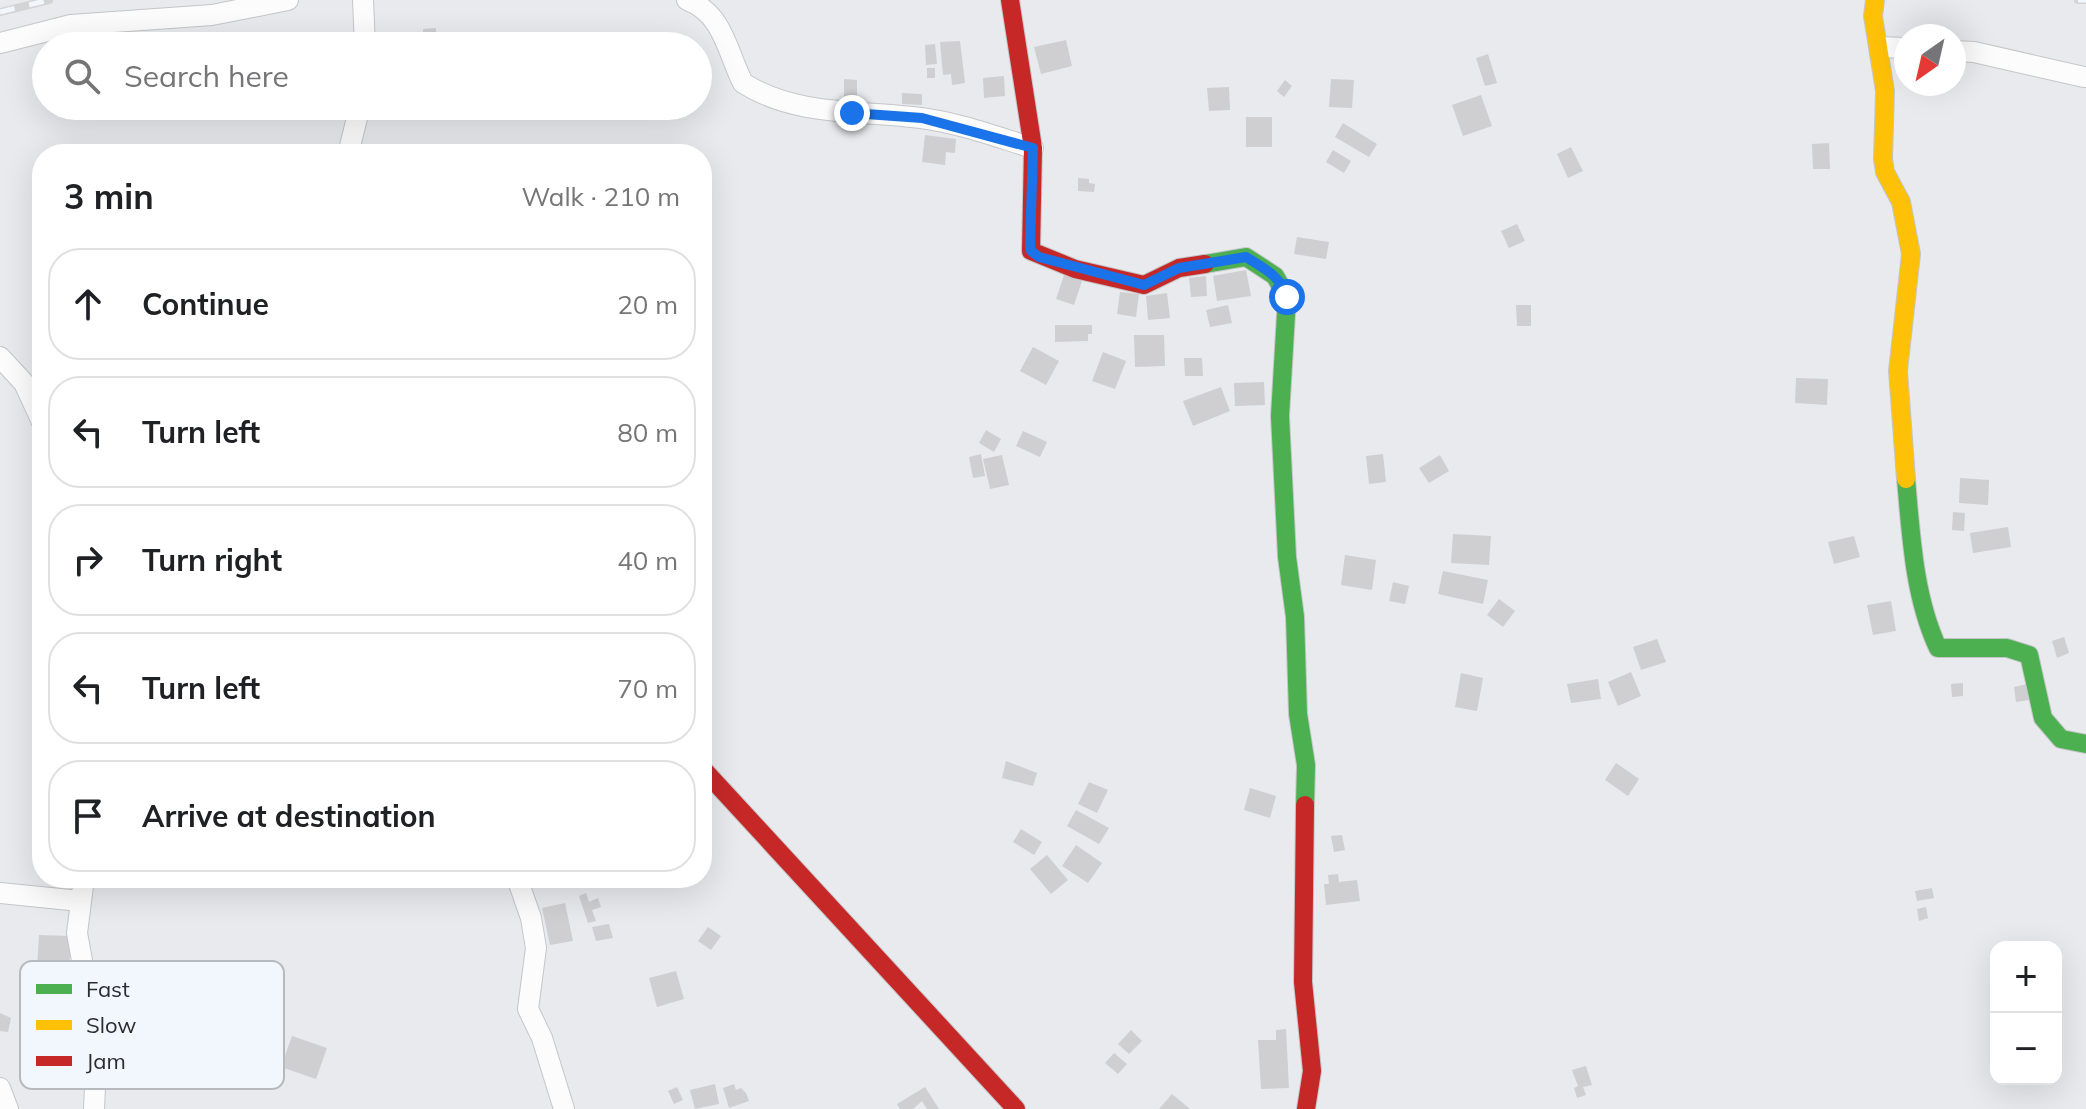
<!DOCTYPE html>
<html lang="en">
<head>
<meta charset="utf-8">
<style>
  body { margin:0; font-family:Mulish,sans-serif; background:#f6f6f6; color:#202124 }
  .controls { position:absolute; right:24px; bottom:24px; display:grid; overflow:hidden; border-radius:16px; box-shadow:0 8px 32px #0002 }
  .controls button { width:72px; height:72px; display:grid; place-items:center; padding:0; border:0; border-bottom:2px solid #e0e0e0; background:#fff; color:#202124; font:40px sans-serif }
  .compass { position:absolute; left:1894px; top:24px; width:72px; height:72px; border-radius:50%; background:#fff; box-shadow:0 8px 32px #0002; rotate:214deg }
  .stop { position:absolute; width:24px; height:24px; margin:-18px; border:6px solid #1a73e8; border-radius:50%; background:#fff }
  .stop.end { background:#1a73e8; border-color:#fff; box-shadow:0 2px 8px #0008 }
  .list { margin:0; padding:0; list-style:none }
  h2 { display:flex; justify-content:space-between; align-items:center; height:104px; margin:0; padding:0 32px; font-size:34px }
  h2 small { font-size:26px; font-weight:400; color:#757577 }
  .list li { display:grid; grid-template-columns:52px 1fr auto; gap:24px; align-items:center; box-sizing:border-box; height:112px; margin:0 16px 16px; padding:0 16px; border:2px solid #e0e0e0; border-radius:32px }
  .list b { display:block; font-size:30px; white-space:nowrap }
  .list em { font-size:26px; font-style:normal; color:#757577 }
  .icon { flex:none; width:44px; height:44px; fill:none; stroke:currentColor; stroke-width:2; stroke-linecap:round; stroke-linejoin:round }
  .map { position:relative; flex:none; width:2086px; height:1109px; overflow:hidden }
  .search { position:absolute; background:#fff; box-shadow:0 8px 32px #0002; left:32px; top:32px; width:680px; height:88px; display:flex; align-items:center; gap:20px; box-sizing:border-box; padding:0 28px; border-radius:44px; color:#757577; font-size:30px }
  .panel { position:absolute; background:#fff; box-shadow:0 8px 32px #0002; left:32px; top:144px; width:680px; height:744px; border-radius:32px }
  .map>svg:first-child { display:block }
  .building { fill:#cfcfd1 }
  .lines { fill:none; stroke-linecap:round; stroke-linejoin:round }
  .street-casing { stroke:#c4c6c8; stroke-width:22 }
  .fast-casing { stroke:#c4c6c8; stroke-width:20 }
  .slow-casing { stroke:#c4c6c8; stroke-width:20 }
  .jam-casing { stroke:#c4c6c8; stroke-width:20 }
  .street { stroke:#fcfcfc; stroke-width:20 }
  .fast { stroke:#4caf50; stroke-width:18 }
  .slow { stroke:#ffc107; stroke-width:18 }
  .jam { stroke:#c62828; stroke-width:18 }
  .rail-casing { stroke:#d4d4d4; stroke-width:8 }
  .rail { stroke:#f2f7fd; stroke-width:5; stroke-dasharray:15; stroke-linecap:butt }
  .route { stroke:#1a73e8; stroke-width:10 }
  .key { fill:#f2f7fd; stroke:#b6babf; stroke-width:2 }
  .key-label { font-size:22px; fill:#2b2c2f }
</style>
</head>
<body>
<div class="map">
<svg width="2086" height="1109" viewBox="0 0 2086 1109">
  <rect width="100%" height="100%" fill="#e8eaed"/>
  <!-- building -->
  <g class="building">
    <polygon points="436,28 436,40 441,39 441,46 423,46 423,29"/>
    <polygon points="1066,40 1072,66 1041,74 1034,47"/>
    <polygon points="960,41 965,83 952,85 951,74 943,75 940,42"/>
    <polygon points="935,44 937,64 926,65 925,45"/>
    <polygon points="1488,54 1497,83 1485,86 1476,58"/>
    <rect x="927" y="68" width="8" height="10"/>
    <polygon points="1004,76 1005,96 984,98 983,78"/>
    <polygon points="844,79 857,80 857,97 844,97"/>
    <polygon points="1331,79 1354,80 1352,108 1329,107"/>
    <polygon points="1285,80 1292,86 1284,97 1277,91"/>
    <polygon points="1229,87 1230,110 1209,111 1207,88"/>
    <polygon points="902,93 922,94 922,105 902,104"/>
    <polygon points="1481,95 1492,126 1463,136 1452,105"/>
    <polygon points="293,106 307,106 310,115 297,118"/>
    <polygon points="373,106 389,106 388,112 381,111 380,120 372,119"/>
    <rect x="1246" y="117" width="26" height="30"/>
    <polygon points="1343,123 1377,144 1369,157 1335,137"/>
    <polygon points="925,135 956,139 955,153 946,152 945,165 922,162"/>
    <polygon points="1829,143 1830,169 1813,169 1812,144"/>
    <polygon points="1571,147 1583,171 1568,178 1557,154"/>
    <polygon points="1333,150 1351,161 1344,173 1326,162"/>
    <polygon points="1078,178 1089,179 1089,183 1095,184 1094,192 1078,191"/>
    <polygon points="1517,224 1525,241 1509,248 1501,231"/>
    <polygon points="1297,237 1329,242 1326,259 1294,254"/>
    <polygon points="1246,270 1251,296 1217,301 1213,276"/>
    <polygon points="1065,272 1083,278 1074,305 1056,299"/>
    <polygon points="1206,276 1207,296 1191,297 1189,278"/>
    <polygon points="1120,292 1139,294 1136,317 1117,314"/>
    <polygon points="1167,293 1170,318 1148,320 1146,296"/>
    <polygon points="1228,305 1232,323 1210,327 1206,310"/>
    <polygon points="1516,305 1531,305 1531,326 1517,326"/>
    <polygon points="1055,325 1092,325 1092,334 1088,334 1088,341 1055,342"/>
    <polygon points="1134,335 1164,335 1165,366 1135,367"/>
    <polygon points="1033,347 1059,361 1046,385 1020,371"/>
    <polygon points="1103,352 1126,361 1115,389 1092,381"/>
    <polygon points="1184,358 1202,358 1203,376 1185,376"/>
    <polygon points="1796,378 1828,379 1827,405 1795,403"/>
    <polygon points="1264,382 1265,405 1235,406 1234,383"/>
    <polygon points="1221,387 1230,411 1193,426 1183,401"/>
    <polygon points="986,430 1001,439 994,452 979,443"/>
    <polygon points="1023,431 1047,442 1040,457 1016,446"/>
    <polygon points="981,454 985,476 973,478 969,457"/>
    <polygon points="1383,454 1386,482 1369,484 1366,456"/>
    <polygon points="1002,455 1009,485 990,489 983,459"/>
    <polygon points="1440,455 1449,471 1429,483 1419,468"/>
    <polygon points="1960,478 1989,480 1988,505 1959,503"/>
    <polygon points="1953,512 1965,513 1964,531 1952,530"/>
    <polygon points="2008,527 2011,547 1973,553 1970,533"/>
    <polygon points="1453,534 1491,536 1489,565 1451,563"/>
    <polygon points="1854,536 1860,557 1834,564 1828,542"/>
    <polygon points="1345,555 1376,560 1372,590 1341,585"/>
    <polygon points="1443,571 1488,580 1483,604 1438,594"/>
    <polygon points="1393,582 1409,586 1405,604 1389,601"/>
    <polygon points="1499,599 1515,611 1503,627 1487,615"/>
    <polygon points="1891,601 1896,631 1873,635 1867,605"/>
    <polygon points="2064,637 2069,653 2057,658 2052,641"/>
    <polygon points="1657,639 1666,662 1641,670 1633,647"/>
    <polygon points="1631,672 1641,696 1618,706 1608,682"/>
    <polygon points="1461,673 1483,678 1477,711 1455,707"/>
    <polygon points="1598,679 1601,699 1571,703 1567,684"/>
    <polygon points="1963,683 1963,696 1952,697 1951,684"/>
    <polygon points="2027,684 2029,700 2016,702 2014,687"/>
    <polygon points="1006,761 1037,773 1033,786 1002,778"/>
    <polygon points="1616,763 1639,779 1628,796 1605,780"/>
    <polygon points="1089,782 1108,790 1097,813 1078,804"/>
    <polygon points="1250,788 1276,796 1270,818 1244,810"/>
    <polygon points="1076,810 1109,828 1099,844 1067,826"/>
    <polygon points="1021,829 1042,842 1034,855 1013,842"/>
    <polygon points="1342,835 1345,850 1334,852 1331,836"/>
    <polygon points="1076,845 1102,863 1088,883 1062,866"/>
    <polygon points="1047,855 1068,880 1051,894 1030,869"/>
    <polygon points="1338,874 1339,882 1357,880 1360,901 1326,905 1324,884 1329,884 1328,875"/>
    <polygon points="557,878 588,878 589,881 560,887"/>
    <polygon points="1932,888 1934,898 1917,901 1915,891"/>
    <polygon points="586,893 589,902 598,898 601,907 592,910 596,921 588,923 579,896"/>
    <polygon points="565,903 573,941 550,945 542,908"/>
    <polygon points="1926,907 1928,918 1919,921 1917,909"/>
    <polygon points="609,924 613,938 596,941 592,927"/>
    <polygon points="708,927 721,936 711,950 698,941"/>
    <polygon points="39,935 71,936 69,970 37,969"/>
    <polygon points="676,971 684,999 657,1007 649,978"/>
    <polygon points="0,1013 11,1018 8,1032 0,1031"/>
    <polygon points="1286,1029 1289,1088 1261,1089 1258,1040 1276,1040 1276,1030"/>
    <polygon points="1131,1030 1142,1041 1129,1054 1118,1044"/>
    <polygon points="292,1036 327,1048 316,1079 281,1067"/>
    <polygon points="1114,1053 1127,1064 1118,1074 1105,1063"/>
    <polygon points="1586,1066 1592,1085 1583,1087 1586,1095 1577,1098 1574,1088 1578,1086 1572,1070"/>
    <polygon points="715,1084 719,1104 695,1109 690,1090"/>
    <polygon points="734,1084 736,1090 741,1088 746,1093 749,1101 729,1108 723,1088"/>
    <polygon points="677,1087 683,1100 674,1104 668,1091"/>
    <polygon points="925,1087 939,1109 927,1109 922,1101 913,1109 900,1109 897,1104"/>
    <polygon points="1172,1094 1190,1109 1159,1109"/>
  </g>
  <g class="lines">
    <!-- street casing -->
    <g class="street-casing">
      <g id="street">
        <polyline points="363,0 365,46"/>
        <path d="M687,0c37,14 40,52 56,83 54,34 117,27 178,35 38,5 76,19 112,30"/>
        <polyline points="0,43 71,25 212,15 288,0"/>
        <polyline points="1880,47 1906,48"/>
        <polyline points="1954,51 1974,52 2084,77"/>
        <polyline points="348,154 360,106"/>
        <polyline points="0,357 24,383 42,422"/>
        <polyline points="84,878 77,933 97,1043 94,1109"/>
        <polyline points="517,878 531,918 536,948 528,1009 542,1038 564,1109"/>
        <polyline points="0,893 80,901"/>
        <polyline points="0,1088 8,1109"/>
      </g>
    </g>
    <!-- fast casing -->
    <g class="fast-casing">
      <g id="fast">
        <polyline points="1205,264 1246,257 1275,276 1287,297 1280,416 1287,557 1295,617 1298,714 1306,765 1305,805"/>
        <path d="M1906,479c5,56 8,118 32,169h69l22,7 14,63 18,21 25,5"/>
      </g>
    </g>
    <!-- slow casing -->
    <g class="slow-casing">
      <polyline id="slow" points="1875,0 1873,16 1885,91 1883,159 1885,172 1901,202 1911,254 1898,371 1906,479"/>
    </g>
    <!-- jam casing -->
    <g class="jam-casing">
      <g id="jam">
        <polyline points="1010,0 1033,148 1031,251 1075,269 1144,285 1179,268 1205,264"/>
        <polyline points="702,768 1016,1109"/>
        <polyline points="1305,805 1303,982 1312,1071 1306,1109"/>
      </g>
    </g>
    <!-- street -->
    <use href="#street" class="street"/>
    <!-- fast -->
    <use href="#fast" class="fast"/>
    <!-- slow -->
    <use href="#slow" class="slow"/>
    <!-- jam -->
    <use href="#jam" class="jam"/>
    <!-- rail casing -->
    <g class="rail-casing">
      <g id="rail">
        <polyline points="2078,0 2086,0"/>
        <polyline points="0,12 49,0"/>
      </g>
    </g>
    <!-- rail -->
    <use href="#rail" class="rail"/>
  </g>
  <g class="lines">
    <!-- route -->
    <path class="route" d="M852,113l70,5 111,30 -3,97 1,6 8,6 105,28 35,-17 67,-11c17,11 35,19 41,40"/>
  </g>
  <!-- legend -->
  <rect x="20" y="961" width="264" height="128" rx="12" class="key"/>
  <rect x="36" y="984" width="36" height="10" fill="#4caf50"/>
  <rect x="36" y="1020" width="36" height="10" fill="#ffc107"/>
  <rect x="36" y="1056" width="36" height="10" fill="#c62828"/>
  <g class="key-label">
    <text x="86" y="997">Fast</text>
    <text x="86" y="1033">Slow</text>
    <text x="86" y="1069">Jam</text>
  </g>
</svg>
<div class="controls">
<button>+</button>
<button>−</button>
</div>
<svg class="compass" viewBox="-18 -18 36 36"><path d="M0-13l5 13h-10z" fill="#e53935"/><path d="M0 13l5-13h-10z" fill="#757577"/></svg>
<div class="stop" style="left:1287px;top:297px"></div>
<div class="stop end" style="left:852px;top:113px"></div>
<div class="search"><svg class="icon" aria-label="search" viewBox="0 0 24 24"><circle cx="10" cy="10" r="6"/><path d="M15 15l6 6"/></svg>Search here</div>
<section class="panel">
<h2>3 min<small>Walk · 210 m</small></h2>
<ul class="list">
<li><svg class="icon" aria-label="ahead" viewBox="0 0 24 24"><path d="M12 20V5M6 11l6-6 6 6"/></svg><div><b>Continue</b></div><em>20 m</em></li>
<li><svg class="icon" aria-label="left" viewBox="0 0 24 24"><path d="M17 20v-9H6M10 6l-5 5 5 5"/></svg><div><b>Turn left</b></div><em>80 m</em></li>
<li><svg class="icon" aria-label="right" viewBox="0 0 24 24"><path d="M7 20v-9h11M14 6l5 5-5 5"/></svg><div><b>Turn right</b></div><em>40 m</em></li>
<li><svg class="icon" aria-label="left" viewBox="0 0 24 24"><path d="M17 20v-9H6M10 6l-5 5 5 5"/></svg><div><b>Turn left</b></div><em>70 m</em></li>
<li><svg class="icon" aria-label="arrive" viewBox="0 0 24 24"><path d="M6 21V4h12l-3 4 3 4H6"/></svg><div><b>Arrive at destination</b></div></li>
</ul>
</section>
</div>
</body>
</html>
